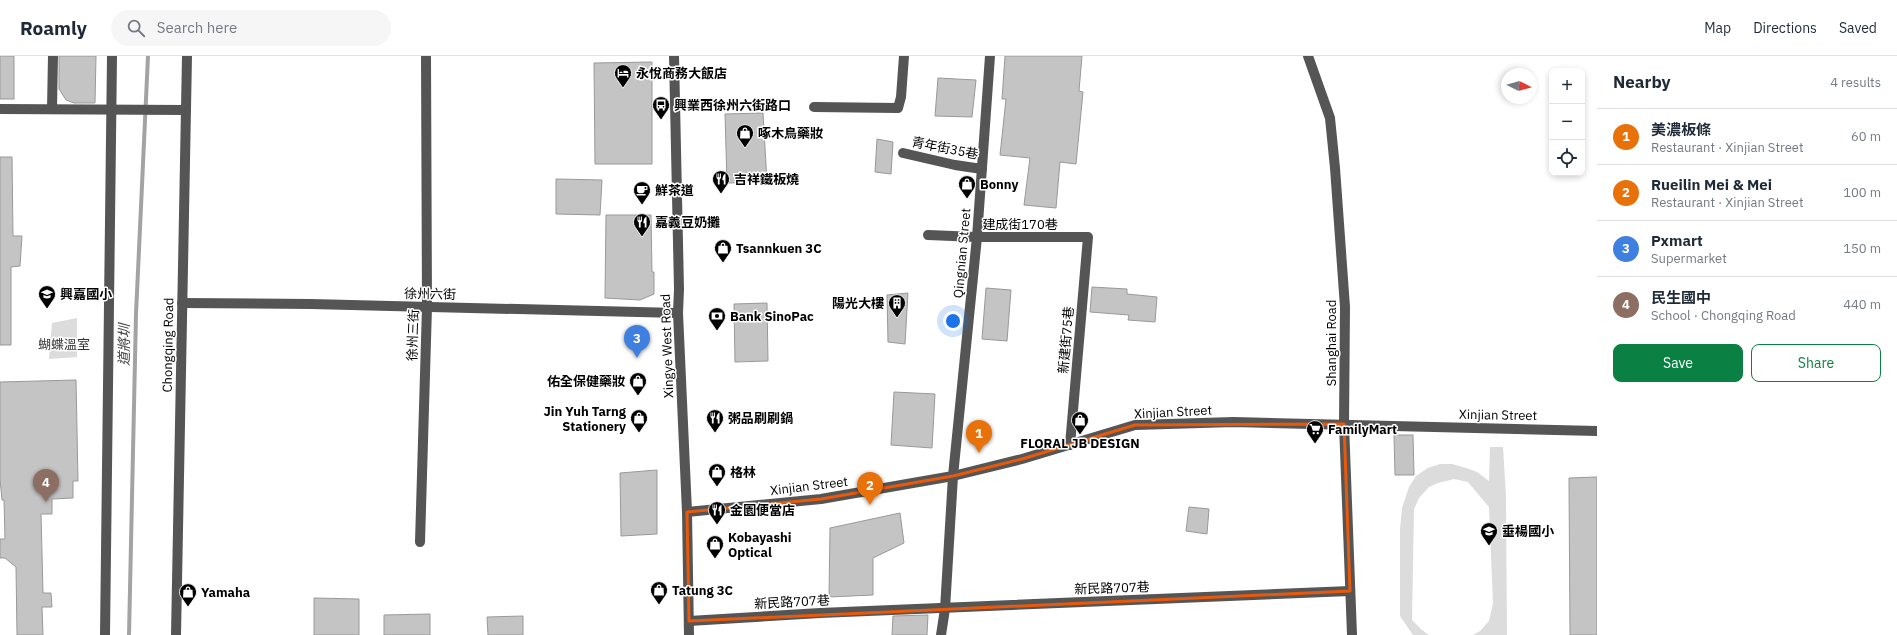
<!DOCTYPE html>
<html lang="en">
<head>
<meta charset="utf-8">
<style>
  body { margin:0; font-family:"IBM Plex Sans","Noto Sans TC",sans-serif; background:#f6f6f7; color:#1f2937 }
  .controls { position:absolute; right:12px; top:12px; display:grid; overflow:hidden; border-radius:8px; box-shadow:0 2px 6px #0003 }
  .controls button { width:36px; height:36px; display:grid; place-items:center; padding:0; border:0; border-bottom:1px solid #e0e1e3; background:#fff; color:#1f2937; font:20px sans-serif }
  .compass { position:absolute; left:1501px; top:12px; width:36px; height:36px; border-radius:50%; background:#fff; box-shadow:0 2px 6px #0003; rotate:95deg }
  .you { position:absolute; left:953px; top:265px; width:14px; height:14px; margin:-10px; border:3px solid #fff; border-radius:50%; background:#1a73e8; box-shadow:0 0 0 6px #1a73e833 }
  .badge { display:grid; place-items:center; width:26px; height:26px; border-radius:50%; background:#0b8043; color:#fff; font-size:13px; font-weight:700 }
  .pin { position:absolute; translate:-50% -33px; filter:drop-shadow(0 1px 2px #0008) }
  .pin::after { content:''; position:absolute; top:21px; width:14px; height:12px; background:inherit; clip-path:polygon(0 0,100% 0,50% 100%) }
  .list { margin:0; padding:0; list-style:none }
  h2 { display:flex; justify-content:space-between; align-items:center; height:52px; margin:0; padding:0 16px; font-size:17px }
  h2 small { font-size:13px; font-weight:400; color:#747a83 }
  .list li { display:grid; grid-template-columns:26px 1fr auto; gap:12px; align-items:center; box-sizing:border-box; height:56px; padding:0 16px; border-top:1px solid #e0e1e3 }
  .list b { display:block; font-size:15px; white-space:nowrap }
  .list p { margin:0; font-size:13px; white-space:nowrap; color:#747a83 }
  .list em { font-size:13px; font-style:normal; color:#747a83 }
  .actions { display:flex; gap:8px; padding:12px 16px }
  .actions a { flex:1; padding:9px 0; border:1px solid #0b8043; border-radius:8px; text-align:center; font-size:14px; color:#0b8043 }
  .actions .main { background:#0b8043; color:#fff }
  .icon { flex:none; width:22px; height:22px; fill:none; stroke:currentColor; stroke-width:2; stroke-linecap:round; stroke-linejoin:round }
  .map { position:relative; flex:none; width:1597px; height:579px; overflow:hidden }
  header { display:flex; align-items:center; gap:24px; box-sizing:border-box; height:56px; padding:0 20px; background:#fff; border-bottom:1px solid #e0e1e3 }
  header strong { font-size:19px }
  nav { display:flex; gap:22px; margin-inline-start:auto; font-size:14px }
  .search { width:280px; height:36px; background:#f6f6f7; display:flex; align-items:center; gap:10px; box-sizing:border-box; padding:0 14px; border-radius:22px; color:#747a83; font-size:15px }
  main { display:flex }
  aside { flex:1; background:#fff }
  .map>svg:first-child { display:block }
  .green { fill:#dcdcdc }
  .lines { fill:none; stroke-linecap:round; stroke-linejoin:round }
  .stream { stroke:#a3a3a3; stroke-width:4 }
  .building { fill:#c4c4c4; stroke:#999 }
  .minor { stroke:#555; stroke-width:10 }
  .marked { fill:none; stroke:#e8590c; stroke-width:3; stroke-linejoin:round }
  .labels { text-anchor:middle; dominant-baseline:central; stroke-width:3; stroke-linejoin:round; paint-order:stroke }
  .poi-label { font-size:13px; font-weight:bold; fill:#000; stroke:#fff; text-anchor:start }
  .street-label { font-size:13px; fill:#000; stroke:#fff }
  .park-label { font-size:13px; fill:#333; stroke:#fff }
  .water-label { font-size:14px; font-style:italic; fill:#444; stroke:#fff }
</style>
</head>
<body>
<header>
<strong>Roamly</strong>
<div class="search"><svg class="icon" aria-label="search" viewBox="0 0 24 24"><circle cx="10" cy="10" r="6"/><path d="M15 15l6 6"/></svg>Search here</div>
<nav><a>Map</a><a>Directions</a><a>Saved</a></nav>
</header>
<main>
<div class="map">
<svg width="1597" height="579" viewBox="0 0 1597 579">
  <rect width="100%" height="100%" fill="#fff"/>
  <!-- green -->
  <g class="green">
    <polygon points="77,262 77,301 49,303 52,267"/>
    <polygon points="1490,391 1503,391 1506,440 1507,579 1473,579 1480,575 1489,565 1493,547 1489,451 1468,426 1454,423 1438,427 1429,431 1419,442 1414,453 1412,564 1422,574 1429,579 1413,579 1400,560 1400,473 1402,452 1409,431 1416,420 1428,412 1440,408 1452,408 1466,412 1477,416 1489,425"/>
  </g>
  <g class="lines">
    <!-- stream -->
    <polyline class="stream" points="129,579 136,258 148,0"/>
  </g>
  <!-- building -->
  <g class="building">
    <rect x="0" y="0" width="14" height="43"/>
    <polygon points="59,0 96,0 95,47 74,47 66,44 59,33"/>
    <polygon points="1005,0 1082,0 1079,35 1083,36 1076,108 1060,106 1056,152 1024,149 1030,102 1000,99 1006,43 1002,43"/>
    <polygon points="652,6 652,108 595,108 594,7"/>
    <polygon points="938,22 976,24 972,61 935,60"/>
    <polygon points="763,57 767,126 727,127 725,58"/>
    <polygon points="877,83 893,86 891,118 875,116"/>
    <polygon points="0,101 12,101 13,180 22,180 20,210 11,211 11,289 0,289"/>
    <polygon points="556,123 602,124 600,159 556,158"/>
    <polygon points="606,159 651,159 652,216 654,216 654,238 640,244 605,242"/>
    <polygon points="1092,231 1127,233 1127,238 1157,241 1155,266 1128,264 1129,259 1090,256"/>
    <polygon points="986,232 1011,234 1007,285 982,283"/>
    <polygon points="908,237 905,288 888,286 887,239"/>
    <polygon points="767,247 768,305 735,306 734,248"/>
    <polygon points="76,324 78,425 73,425 73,442 52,443 52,458 41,458 43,537 51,537 52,551 42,551 43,579 17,579 16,511 5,502 0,502 0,483 5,483 4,444 2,444 0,423 0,326"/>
    <polygon points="894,336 935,338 932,392 891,389"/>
    <polygon points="1394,379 1413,379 1414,419 1395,419"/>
    <polygon points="657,414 657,478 621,480 620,417"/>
    <polygon points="1597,421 1597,579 1570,579 1569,422"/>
    <polygon points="1189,451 1209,453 1207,478 1186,475"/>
    <polygon points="900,457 904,487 873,502 873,539 829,541 830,472"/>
    <polygon points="314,542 359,543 359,579 314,579"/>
    <polygon points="430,558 430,579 384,579 384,559"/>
    <polygon points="928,559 927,579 892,579 893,560"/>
    <polygon points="523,560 523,579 488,579 487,561"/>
  </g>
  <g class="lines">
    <!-- minor -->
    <g class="minor">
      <polyline points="674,0 679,233 678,257 687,456 689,579"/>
      <polyline points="1308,0 1330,62 1335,112 1345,251 1344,368 1352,579"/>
      <polyline points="814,51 898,52 901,41 904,0"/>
      <polyline points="0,53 186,54"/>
      <polyline points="52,53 53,0"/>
      <polyline points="903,97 955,109 982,113"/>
      <polyline points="928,179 977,181 1088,181 1070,389"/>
      <polyline points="182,247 311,248 678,257"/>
      <polyline points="687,456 821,443 953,420 1022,403 1135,369 1234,366 1597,375"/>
      <polyline points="420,486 427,251 426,0"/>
      <polyline points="689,565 820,557 1350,535"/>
      <polyline points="105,579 112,0"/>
      <polyline points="176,579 187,0"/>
      <polyline points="941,579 945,553 953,420 977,181 990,0"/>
    </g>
  </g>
  <!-- marked area -->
  <path class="marked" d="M1344,368l6,167 -661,30 -2,-109 134,-13 132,-23 69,-17 113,-34z"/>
  <!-- icons -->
  <defs>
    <g id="hotel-pin" transform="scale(0.9)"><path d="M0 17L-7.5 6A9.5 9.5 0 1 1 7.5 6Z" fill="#000" stroke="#fff"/><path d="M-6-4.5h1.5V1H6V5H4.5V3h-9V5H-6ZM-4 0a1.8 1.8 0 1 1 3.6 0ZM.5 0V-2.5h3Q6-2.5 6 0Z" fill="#fff"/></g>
    <g id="bus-pin" transform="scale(0.9)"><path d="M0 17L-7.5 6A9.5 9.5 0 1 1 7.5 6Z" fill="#000" stroke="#fff"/><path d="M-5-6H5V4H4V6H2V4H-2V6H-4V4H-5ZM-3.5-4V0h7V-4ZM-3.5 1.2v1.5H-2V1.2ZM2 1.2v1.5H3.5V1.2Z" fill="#fff"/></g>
    <g id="shop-pin" transform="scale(0.9)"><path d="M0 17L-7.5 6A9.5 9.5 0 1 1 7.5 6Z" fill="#000" stroke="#fff"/><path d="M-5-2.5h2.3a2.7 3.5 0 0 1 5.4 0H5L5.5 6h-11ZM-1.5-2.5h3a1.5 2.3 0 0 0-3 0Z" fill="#fff"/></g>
    <g id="restaurant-pin" transform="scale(0.9)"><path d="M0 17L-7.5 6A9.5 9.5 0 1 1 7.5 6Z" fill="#000" stroke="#fff"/><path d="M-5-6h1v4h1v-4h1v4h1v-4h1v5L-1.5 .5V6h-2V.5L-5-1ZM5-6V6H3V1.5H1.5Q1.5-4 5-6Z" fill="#fff"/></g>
    <g id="cafe-pin" transform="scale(0.9)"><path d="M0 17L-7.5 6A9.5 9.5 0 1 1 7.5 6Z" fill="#000" stroke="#fff"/><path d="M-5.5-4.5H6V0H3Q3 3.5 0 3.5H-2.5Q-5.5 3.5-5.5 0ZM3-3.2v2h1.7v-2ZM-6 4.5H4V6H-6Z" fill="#fff"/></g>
    <g id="school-pin" transform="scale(0.9)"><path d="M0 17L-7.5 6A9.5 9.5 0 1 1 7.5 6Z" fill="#000" stroke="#fff"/><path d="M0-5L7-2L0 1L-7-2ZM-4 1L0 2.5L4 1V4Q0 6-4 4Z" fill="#fff"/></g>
    <g id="building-pin" transform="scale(0.9)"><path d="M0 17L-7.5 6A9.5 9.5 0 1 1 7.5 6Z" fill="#000" stroke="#fff"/><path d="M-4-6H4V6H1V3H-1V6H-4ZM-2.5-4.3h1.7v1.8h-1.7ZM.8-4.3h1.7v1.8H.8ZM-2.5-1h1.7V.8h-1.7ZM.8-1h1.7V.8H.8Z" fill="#fff"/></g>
    <g id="bank-pin" transform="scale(0.9)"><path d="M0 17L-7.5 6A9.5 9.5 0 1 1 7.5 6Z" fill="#000" stroke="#fff"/><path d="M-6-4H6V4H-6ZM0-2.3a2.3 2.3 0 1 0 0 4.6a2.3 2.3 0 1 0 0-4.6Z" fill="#fff"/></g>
    <g id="supermarket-pin" transform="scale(0.9)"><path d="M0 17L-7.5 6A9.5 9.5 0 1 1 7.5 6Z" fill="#000" stroke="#fff"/><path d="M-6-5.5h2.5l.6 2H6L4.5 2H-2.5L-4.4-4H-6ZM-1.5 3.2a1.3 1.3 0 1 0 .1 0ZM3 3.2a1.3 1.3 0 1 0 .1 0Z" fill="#fff"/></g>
  </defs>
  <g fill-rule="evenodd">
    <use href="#hotel-pin" x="623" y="17"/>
    <use href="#bus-pin" x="661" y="49"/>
    <use href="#shop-pin" x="745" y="77"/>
    <use href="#restaurant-pin" x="721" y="123"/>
    <use href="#shop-pin" x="967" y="128"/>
    <use href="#cafe-pin" x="642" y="134"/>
    <use href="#restaurant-pin" x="642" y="166"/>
    <use href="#shop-pin" x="723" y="192"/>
    <use href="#school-pin" x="47" y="238"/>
    <use href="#building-pin" x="897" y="247"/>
    <use href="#bank-pin" x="717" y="260"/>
    <use href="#shop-pin" x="638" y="325"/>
    <use href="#shop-pin" x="639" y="362"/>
    <use href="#restaurant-pin" x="715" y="362"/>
    <use href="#shop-pin" x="1080" y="364"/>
    <use href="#supermarket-pin" x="1315" y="373"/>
    <use href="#shop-pin" x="717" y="416"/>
    <use href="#restaurant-pin" x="717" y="454"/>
    <use href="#school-pin" x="1489" y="475"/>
    <use href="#shop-pin" x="715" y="488"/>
    <use href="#shop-pin" x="659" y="534"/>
    <use href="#shop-pin" x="188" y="536"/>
  </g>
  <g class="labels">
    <!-- poi labels -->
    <g class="poi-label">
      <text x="636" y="17">永悅商務大飯店</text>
      <text x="674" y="49">興業西徐州六街路口</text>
      <text x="758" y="77">啄木鳥藥妝</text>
      <text x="734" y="123">吉祥鐵板燒</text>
      <text x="980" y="128">Bonny</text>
      <text x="655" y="134">鮮茶道</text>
      <text x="655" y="166">嘉義豆奶攤</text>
      <text x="736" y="192">Tsannkuen 3C</text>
      <text x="60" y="238">興嘉國小</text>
      <text x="884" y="247" text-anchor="end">陽光大樓</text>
      <text x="730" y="260">Bank SinoPac</text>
      <text x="625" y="325" text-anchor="end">佑全保健藥妝</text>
      <text x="626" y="355" text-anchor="end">Jin Yuh Tarng<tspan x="626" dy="15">Stationery</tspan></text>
      <text x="728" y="362">粥品刷刷鍋</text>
      <text x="1328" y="373">FamilyMart</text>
      <text x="1080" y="387" text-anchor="middle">FLORAL JB DESIGN</text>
      <text x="730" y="416">格林</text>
      <text x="730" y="454">金園便當店</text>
      <text x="1502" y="475">垂楊國小</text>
      <text x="728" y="481">Kobayashi<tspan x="728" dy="15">Optical</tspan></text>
      <text x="672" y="534">Tatung 3C</text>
      <text x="201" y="536">Yamaha</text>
    </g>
    <!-- street labels -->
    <g class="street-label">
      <text transform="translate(945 92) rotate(11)">青年街35巷</text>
      <text x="1020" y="168">建成街170巷</text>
      <text transform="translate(962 197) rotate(-85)">Qingnian Street</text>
      <text transform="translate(430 238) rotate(1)">徐州六街</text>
      <text transform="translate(413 279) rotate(-88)">徐州三街</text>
      <text transform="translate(1066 284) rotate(-85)">新建街75巷</text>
      <text transform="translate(1331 287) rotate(-90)">Shanghai Road</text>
      <text transform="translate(168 289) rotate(-89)">Chongqing Road</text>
      <text transform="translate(667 290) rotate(-92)">Xingye West Road</text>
      <text transform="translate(1173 356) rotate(-3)">Xinjian Street</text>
      <text transform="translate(1498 359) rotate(1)">Xinjian Street</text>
      <text transform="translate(809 430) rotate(-7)">Xinjian Street</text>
      <text transform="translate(1112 532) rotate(-2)">新民路707巷</text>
      <text transform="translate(792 546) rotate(-3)">新民路707巷</text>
    </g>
    <!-- park labels -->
    <g class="park-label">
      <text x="64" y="288">蝴蝶溫室</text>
    </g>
    <!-- water labels -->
    <g class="water-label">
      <text transform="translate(124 289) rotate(-89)">道將圳</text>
    </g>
  </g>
</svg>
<div class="controls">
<button>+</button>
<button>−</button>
<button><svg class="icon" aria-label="locate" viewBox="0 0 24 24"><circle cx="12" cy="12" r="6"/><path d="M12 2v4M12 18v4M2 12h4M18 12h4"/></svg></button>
</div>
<svg class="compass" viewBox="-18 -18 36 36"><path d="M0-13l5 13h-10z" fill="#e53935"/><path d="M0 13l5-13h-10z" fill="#747a83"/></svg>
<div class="you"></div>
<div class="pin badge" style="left:979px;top:397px;background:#e8710a">1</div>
<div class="pin badge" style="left:870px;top:449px;background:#e8710a">2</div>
<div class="pin badge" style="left:637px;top:302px;background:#3f7fe0">3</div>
<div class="pin badge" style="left:46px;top:446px;background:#8d6e63">4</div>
</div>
<aside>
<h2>Nearby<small>4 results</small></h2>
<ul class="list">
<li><span class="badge" style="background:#e8710a">1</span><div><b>美濃板條</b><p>Restaurant · Xinjian Street</p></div><em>60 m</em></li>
<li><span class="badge" style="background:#e8710a">2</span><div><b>Rueilin Mei &amp; Mei</b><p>Restaurant · Xinjian Street</p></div><em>100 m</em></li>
<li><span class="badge" style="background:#3f7fe0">3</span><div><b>Pxmart</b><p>Supermarket</p></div><em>150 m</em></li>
<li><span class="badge" style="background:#8d6e63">4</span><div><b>民生國中</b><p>School · Chongqing Road</p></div><em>440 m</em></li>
</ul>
<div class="actions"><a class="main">Save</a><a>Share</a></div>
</aside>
</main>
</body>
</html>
